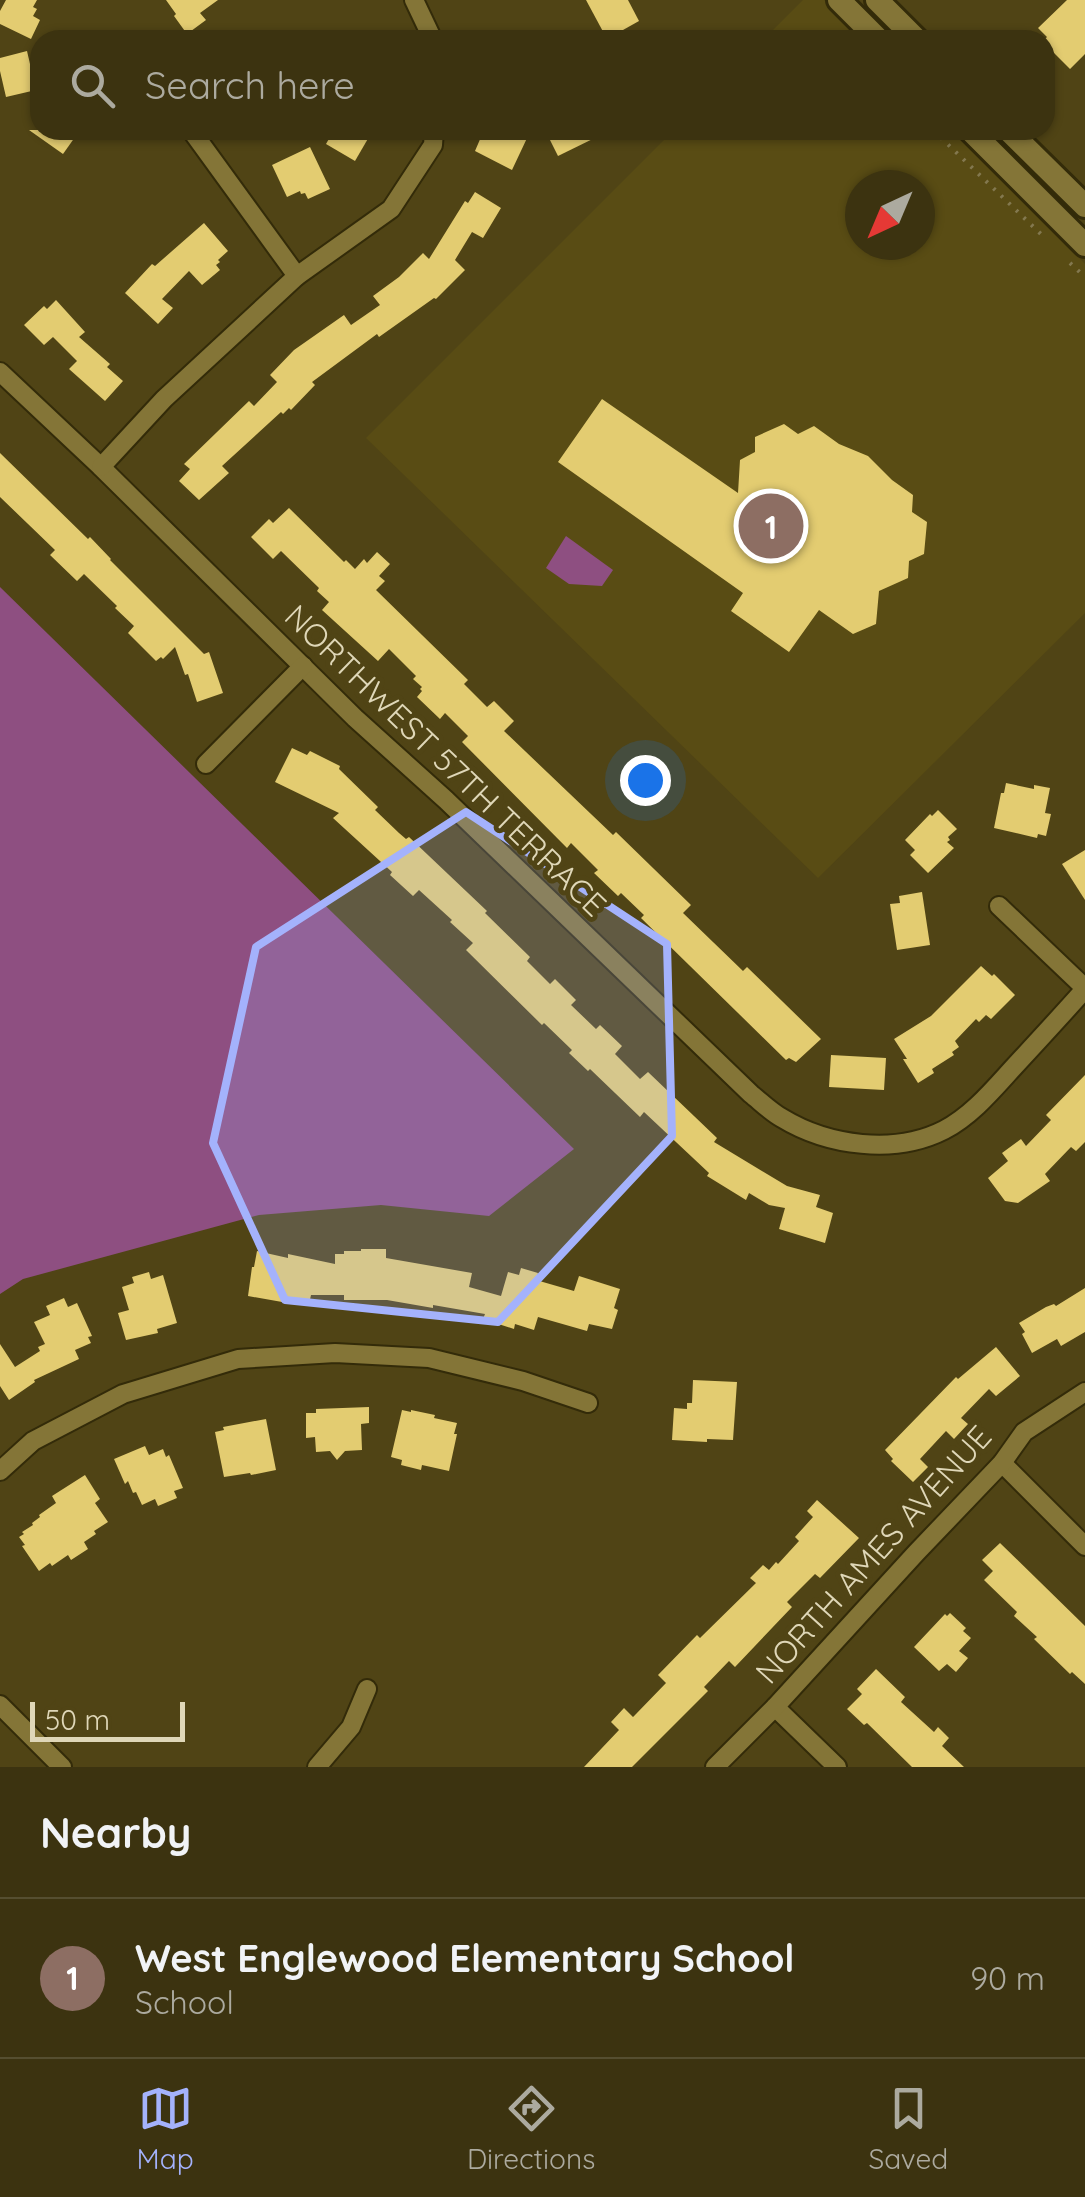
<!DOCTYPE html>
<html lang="en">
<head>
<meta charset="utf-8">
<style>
  body { margin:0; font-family:Quicksand,sans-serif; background:#433b19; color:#f1f3f6 }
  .compass { position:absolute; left:845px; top:170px; width:90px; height:90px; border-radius:50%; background:#3c3310; box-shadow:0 2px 8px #0004; rotate:224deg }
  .scale { position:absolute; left:30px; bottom:25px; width:155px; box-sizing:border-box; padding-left:10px; border:5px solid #dfd7b8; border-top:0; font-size:28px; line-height:35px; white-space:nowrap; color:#dfd7b8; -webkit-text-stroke:8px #504415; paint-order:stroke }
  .you { position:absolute; left:645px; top:780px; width:35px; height:35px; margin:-25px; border:8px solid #fff; border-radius:50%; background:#1a73e8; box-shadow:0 0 0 15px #1a73e833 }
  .badge { display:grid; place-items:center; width:65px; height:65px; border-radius:50%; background:#a4b2fc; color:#fff; font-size:32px; font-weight:700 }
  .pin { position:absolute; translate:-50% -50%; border:5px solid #fff; box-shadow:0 2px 10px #0006 }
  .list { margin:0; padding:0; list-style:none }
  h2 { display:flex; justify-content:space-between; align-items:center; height:130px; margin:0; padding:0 40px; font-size:42px }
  h2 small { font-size:32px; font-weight:400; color:#acaa9f }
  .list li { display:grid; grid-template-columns:65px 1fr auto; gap:30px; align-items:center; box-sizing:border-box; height:160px; padding:0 40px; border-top:2px solid #554e30 }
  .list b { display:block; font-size:38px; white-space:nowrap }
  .list p { margin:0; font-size:32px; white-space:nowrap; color:#acaa9f }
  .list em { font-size:32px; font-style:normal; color:#acaa9f }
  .icon { flex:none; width:55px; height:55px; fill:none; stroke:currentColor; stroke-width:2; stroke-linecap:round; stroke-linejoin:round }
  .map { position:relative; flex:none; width:1085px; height:1767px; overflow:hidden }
  .search { position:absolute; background:#3c3310; box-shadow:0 2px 8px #0004; left:30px; right:30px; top:30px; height:110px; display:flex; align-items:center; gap:25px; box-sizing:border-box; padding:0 35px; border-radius:30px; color:#acaa9f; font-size:38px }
  .sheet { height:290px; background:#3c3310 }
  nav { display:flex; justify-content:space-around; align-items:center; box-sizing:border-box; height:140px; border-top:2px solid #554e30; background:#3c3310; font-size:28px; color:#acaa9f }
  nav a { display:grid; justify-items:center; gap:5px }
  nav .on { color:#a4b2fc }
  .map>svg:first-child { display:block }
  .built { fill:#594c14; fill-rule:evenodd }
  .green { fill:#8e4f81 }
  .building { fill:#e3cc71 }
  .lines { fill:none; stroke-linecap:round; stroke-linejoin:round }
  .street-casing { stroke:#332b09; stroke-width:22 }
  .secondary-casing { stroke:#332b09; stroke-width:28 }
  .path { stroke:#83784f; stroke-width:4; stroke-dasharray:2.5 8; stroke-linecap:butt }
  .street { stroke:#847537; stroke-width:18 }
  .secondary { stroke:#847537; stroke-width:22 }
  .marked { fill:#a4b2fc; fill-opacity:0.2; stroke:#a4b2fc; stroke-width:8; stroke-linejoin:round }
  .labels { text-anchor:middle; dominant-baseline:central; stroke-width:10; stroke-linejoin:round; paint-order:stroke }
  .street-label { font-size:32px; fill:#dfd7b8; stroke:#504415 }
</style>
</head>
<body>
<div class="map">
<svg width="1085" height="1767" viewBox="0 0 1085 1767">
  <rect width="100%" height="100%" fill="#504415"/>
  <!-- built -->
  <g class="built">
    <polygon points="803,0 824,0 864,40 763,40"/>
    <path d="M674,130h279l132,134v349l-267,265 -452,-440zM860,185h60v60h-60z"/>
  </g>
  <!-- green -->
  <g class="green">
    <polygon points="566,536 613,570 602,586 569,584 546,568"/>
    <polygon points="0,587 574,1149 489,1216 381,1205 259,1215 23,1279 0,1294"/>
  </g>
  <!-- building -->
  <g class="building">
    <polygon points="6,0 37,0 33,7 37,9 33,16 40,20 31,39 0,24 0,11"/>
    <polygon points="166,0 218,0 200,13 206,20 187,34 174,16 176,14"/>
    <polygon points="586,0 628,0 639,21 607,39"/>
    <polygon points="1067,0 1085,0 1085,54 1070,69 1045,44 1044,40 1047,37 1038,28"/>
    <polygon points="27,51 36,90 6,97 0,71 0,58"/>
    <polygon points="29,130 80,130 63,154"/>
    <polygon points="334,130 373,130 355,161 326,144"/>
    <polygon points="484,130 503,137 506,130 516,130 528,136 512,170 475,151"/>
    <polygon points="545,130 611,130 558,156"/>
    <polygon points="310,147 330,189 308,199 305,193 301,194 300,191 287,197 272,165"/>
    <polygon points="475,192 501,208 483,238 472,232 455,260 465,270 436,299 434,298 379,337 377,334 312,382 315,385 291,410 289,408 283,414 281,412 222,466 229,473 199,500 179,481 190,469 184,464 249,401 254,406 277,382 270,375 294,350 344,315 351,325 380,305 373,296 399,277 423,253 429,259 465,201 468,203"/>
    <polygon points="204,223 228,251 218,260 220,262 216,265 220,270 202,285 189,271 162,299 173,308 158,324 125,293 152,264 155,266"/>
    <polygon points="56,300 85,332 79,337 110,364 107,367 123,381 105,401 69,369 77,361 53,337 44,345 24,325 44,306 47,309"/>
    <polygon points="602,399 738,493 740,460 755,452 755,437 784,424 798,434 814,426 839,444 868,456 892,480 913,495 912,512 927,522 924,554 909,561 908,578 879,591 876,624 853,634 819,610 789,652 731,611 743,593 558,462"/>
    <polygon points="0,453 88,539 90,537 111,559 110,560 204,654 209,652 223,693 197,702 188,674 185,675 175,647 163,659 161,657 156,661 128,633 134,626 115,608 117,606 84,574 77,581 50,555 55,550 0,497"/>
    <polygon points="289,508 344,562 346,560 355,569 364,559 367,563 377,552 390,564 379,576 385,581 376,590 468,680 464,684 487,707 494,701 514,721 504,731 613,835 616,832 691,905 683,913 743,971 747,967 821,1039 796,1062 789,1058 786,1060 641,918 644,915 621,893 618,896 594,873 598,870 571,843 567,848 462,742 468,736 445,713 440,719 417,697 422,691 420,689 422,687 413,679 416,676 389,649 378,661 322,610 329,602 317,591 319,588 281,551 273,559 251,537 269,519 273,523"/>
    <polygon points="292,748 307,755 310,751 340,766 339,769 378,807 375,810 399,833 406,839 409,837 487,911 485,913 530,957 527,961 550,984 555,979 576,1000 571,1005 596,1029 600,1025 622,1046 615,1054 640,1079 648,1072 717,1138 714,1142 787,1186 820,1195 816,1207 833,1213 825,1243 779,1229 785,1208 769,1205 749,1193 746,1200 707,1176 709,1173 644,1112 640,1117 590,1069 588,1071 569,1053 572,1050 544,1023 542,1025 466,950 473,943 450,922 452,920 419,890 413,896 390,875 392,872 333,818 339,813 275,782"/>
    <polygon points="1006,783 1034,789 1034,785 1050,788 1045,813 1051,814 1046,836 1038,834 1037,838 994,828 1001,793 1004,793"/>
    <polygon points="938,810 957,829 948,837 950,840 947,842 954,848 928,873 910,855 915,850 905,840 930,814 932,816"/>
    <polygon points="1085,850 1085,900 1062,864"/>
    <polygon points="922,892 930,945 897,950 890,904 900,903 899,896"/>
    <polygon points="981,966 992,976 994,974 1015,995 991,1019 986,1015 979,1022 976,1019 955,1041 959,1047 952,1052 954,1055 932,1069 934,1073 918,1083 903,1059 907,1059 894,1039 931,1016"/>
    <polygon points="831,1055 886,1058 884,1090 829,1087"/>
    <polygon points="1085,1075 1085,1142 1076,1151 1071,1147 1045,1174 1050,1181 1018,1203 1005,1201 988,1178 1008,1161 1002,1153 1021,1139 1026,1146 1051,1120 1046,1115"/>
    <polygon points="361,1249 386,1249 386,1258 472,1273 469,1287 501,1296 508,1272 519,1275 521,1268 538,1273 536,1280 574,1291 579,1276 620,1289 614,1308 618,1310 612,1329 589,1324 587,1331 538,1317 534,1330 515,1324 514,1329 483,1319 485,1314 433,1305 433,1308 387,1300 344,1300 344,1295 311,1295 309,1304 300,1303 299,1305 248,1296 252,1267 254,1267 257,1251 288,1258 288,1254 335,1264 335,1254 344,1254 344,1251 361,1251"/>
    <polygon points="149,1272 151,1279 163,1275 177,1323 157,1329 158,1333 126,1340 118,1313 129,1310 122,1287 134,1283 132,1277"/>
    <polygon points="1085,1288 1085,1332 1061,1346 1057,1339 1032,1353 1022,1334 1025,1332 1019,1323 1046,1307 1054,1304 1056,1306"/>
    <polygon points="64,1298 68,1307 77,1303 92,1336 88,1337 91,1343 75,1350 79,1359 34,1380 35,1382 9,1400 0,1386 0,1344 15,1367 40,1351 38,1347 45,1344 34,1322 50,1315 46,1306"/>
    <polygon points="996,1347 1020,1376 996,1396 989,1389 961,1418 968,1424 954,1439 946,1431 920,1459 928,1467 913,1482 891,1461 893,1459 885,1450 956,1377 958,1379"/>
    <polygon points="693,1380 737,1382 733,1440 707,1439 707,1442 672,1440 674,1408 687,1409 687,1403 692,1403"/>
    <polygon points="369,1407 369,1423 361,1424 362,1450 345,1451 337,1460 330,1451 316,1452 315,1437 306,1438 306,1413 316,1413 316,1409"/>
    <polygon points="402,1410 411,1412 411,1410 435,1415 434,1418 457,1423 454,1434 457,1434 449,1471 422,1465 421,1470 401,1465 402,1460 391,1457"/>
    <polygon points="266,1419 276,1470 251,1475 250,1473 224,1477 215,1432 224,1430 223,1427"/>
    <polygon points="145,1446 149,1455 163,1449 166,1457 169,1455 183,1488 174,1491 177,1498 158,1506 155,1499 142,1505 136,1492 133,1493 128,1481 125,1484 114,1459"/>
    <polygon points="85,1475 100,1499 95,1503 108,1522 94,1531 96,1534 84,1542 88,1549 71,1560 68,1555 52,1566 50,1563 39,1571 22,1546 25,1545 19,1537 24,1534 22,1532 33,1525 32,1523 40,1517 39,1515 56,1503 52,1496"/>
    <polygon points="817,1500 859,1538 820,1578 815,1574 787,1602 792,1607 735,1667 729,1661 704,1687 708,1691 632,1767 584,1767 619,1730 611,1722 624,1708 633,1717 636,1714 666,1683 658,1675 697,1635 700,1638 756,1583 750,1578 763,1565 769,1570 776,1562 778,1564 799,1541 795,1537 813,1517 807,1511"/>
    <polygon points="1000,1543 1085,1626 1085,1684 1072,1672 1070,1674 1034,1639 1037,1637 1014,1616 1017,1612 984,1580 993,1571 982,1560"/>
    <polygon points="950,1613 966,1628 963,1631 971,1638 959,1651 968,1658 956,1672 947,1664 939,1671 914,1647 945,1614 947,1616"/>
    <polygon points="876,1669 905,1697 901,1702 934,1732 938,1727 949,1738 942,1746 964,1767 912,1767 867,1723 864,1725 847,1709 862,1694 857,1689"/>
  </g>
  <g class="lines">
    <!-- street casing -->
    <g class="street-casing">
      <g id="street">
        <polyline points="414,0 433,40"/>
        <polyline points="191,130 297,276"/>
        <path d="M0,372l101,95 254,251 91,82 305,294c10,8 20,18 31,24 46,28 113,37 162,12 27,-14 48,-39 68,-61 25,-27 49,-53 73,-80"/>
        <polyline points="101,467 164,399 297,276 391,209 433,145 434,130"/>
        <polyline points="206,764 303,666"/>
        <polyline points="999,906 1085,988"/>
        <polyline points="1002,1463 1085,1546"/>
        <polyline points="0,1471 33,1441 123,1394 238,1359 335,1353 429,1358 523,1381 588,1403"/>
        <polyline points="0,1705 62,1767"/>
        <polyline points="775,1707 837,1767"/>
        <polyline points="317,1767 351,1727 367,1689"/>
        <polyline points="715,1767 775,1707 916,1553 1002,1463 1024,1432 1085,1392"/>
      </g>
    </g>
    <!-- secondary casing -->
    <g class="secondary-casing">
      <g id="secondary">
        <polyline points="839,0 879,40"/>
        <polyline points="877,0 917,40"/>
        <polyline points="970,130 1085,245"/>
        <polyline points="1008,130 1085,206"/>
      </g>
    </g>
    <!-- path -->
    <g class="path">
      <polyline points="933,130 1046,239"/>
      <polyline points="1070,263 1085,277"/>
    </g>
    <!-- street -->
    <use href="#street" class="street"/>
    <!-- secondary -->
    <use href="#secondary" class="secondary"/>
  </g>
  <!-- marked area -->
  <path class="marked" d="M466,812l201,132 5,192 -174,186 -213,-22 -72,-157 43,-196z"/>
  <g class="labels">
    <!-- street labels -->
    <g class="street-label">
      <text transform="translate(446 760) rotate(44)">NORTHWEST 57TH TERRACE</text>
      <text transform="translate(873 1554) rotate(-48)">NORTH AMES AVENUE</text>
    </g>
  </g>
</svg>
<svg class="compass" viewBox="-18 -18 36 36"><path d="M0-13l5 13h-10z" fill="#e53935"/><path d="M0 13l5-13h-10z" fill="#acaa9f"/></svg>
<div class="scale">50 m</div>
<div class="you"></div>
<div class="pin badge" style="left:771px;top:526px;background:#8d6e63">1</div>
<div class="search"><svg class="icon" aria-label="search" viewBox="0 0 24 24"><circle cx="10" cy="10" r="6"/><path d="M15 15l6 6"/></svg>Search here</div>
</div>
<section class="sheet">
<h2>Nearby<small></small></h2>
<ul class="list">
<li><span class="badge" style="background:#8d6e63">1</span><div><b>West Englewood Elementary School</b><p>School</p></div><em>90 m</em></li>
</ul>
</section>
<nav>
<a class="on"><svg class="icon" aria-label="map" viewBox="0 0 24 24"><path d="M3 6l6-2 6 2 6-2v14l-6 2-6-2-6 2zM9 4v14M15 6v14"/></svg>Map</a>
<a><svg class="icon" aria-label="directions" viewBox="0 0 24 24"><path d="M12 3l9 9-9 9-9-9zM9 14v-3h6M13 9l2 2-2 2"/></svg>Directions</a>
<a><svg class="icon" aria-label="saved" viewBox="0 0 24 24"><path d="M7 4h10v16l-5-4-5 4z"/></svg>Saved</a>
</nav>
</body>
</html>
